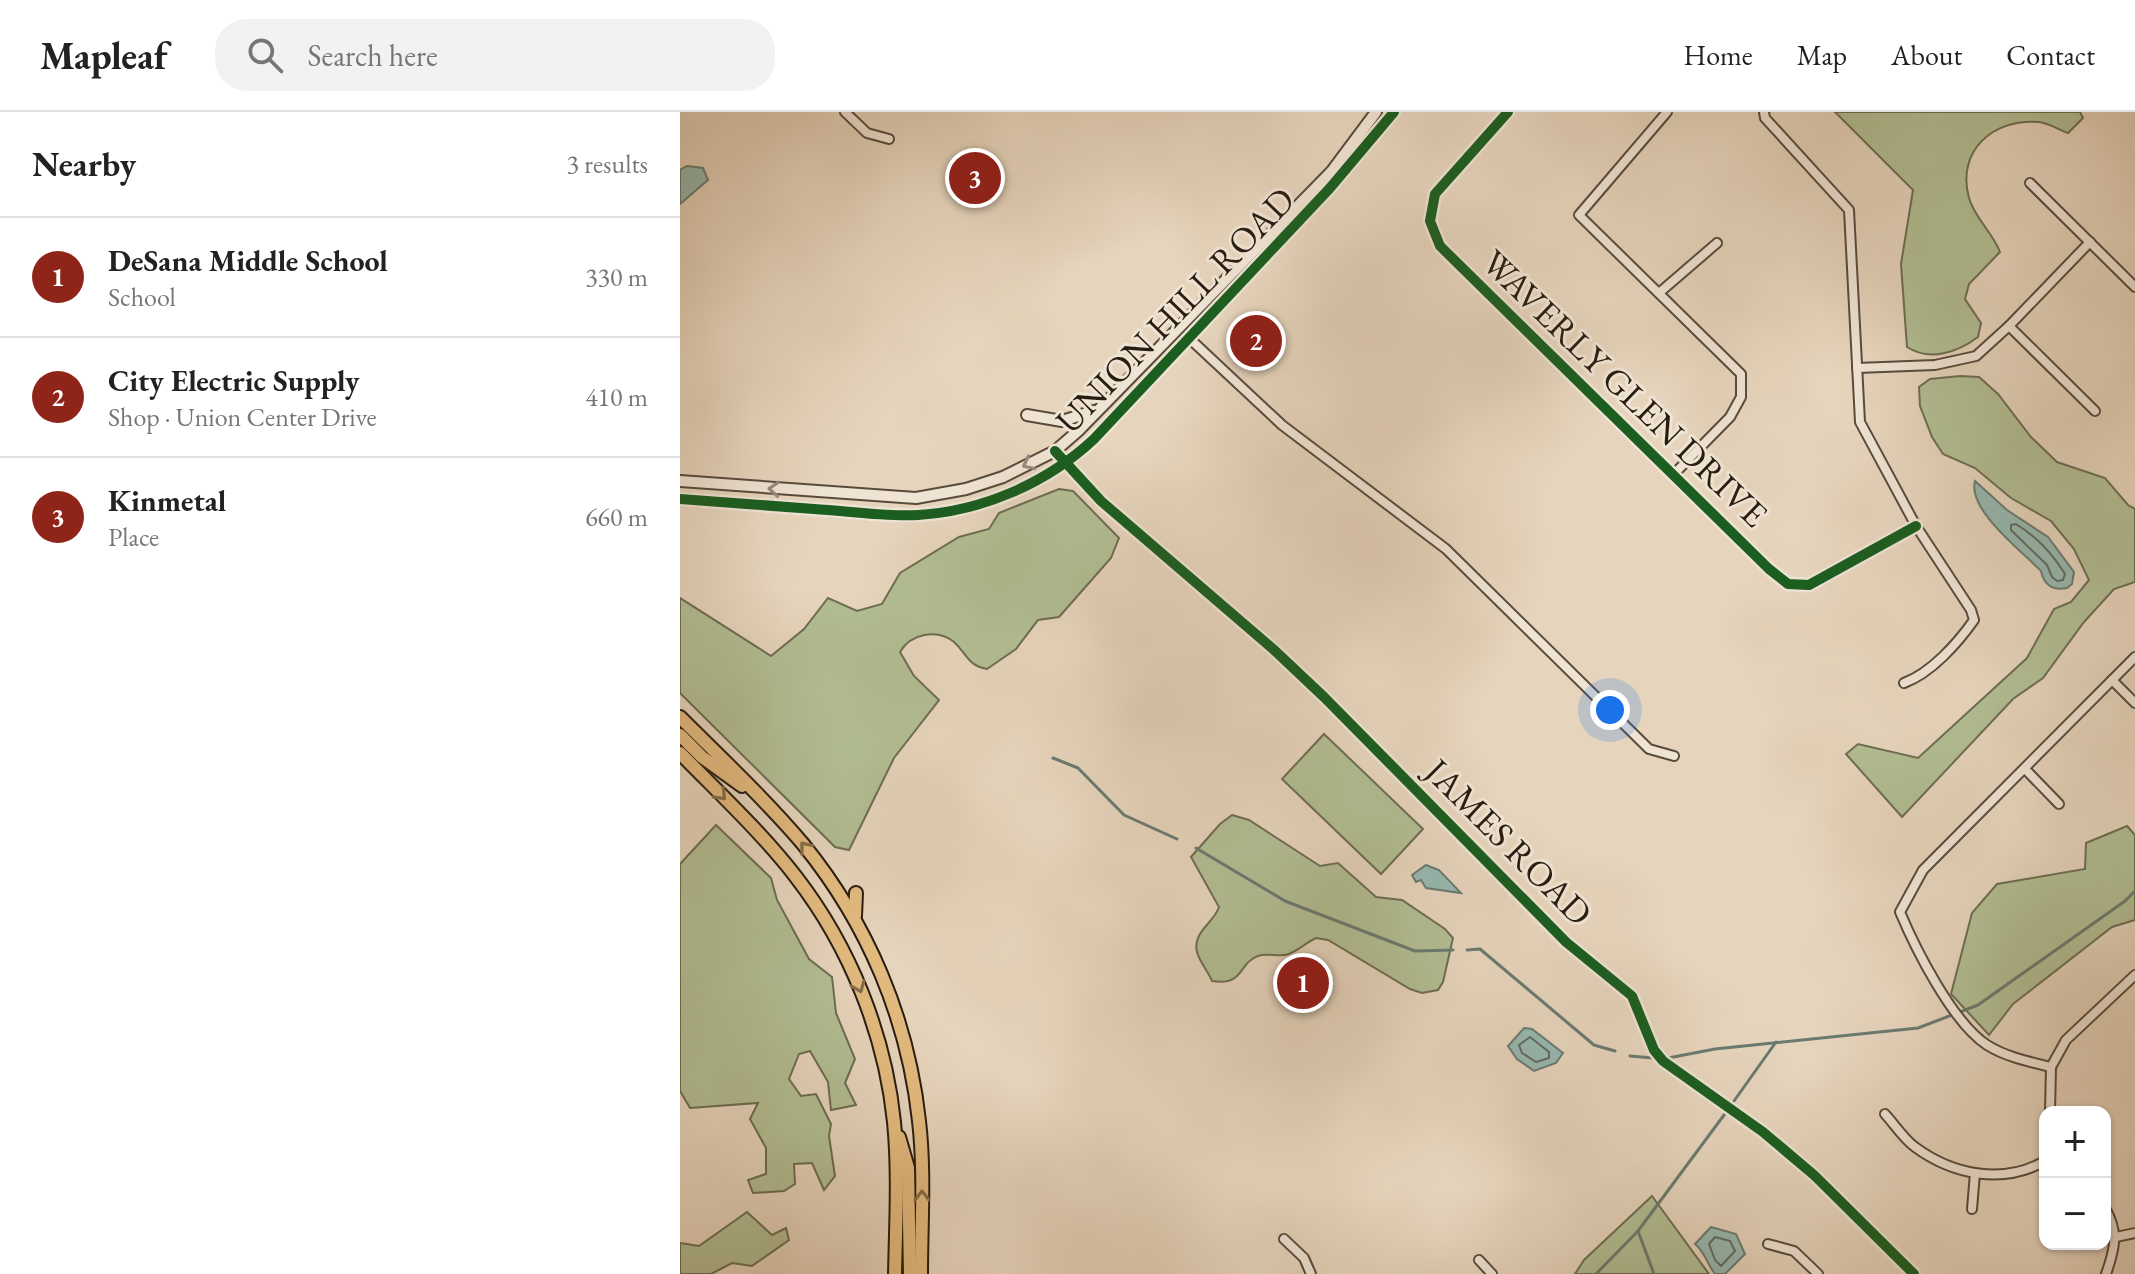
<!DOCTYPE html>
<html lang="en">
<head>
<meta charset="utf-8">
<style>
  body { margin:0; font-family:"EB Garamond",serif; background:#f2f2f2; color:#222 }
  .controls { position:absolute; right:24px; bottom:24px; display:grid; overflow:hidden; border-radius:16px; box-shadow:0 2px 6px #0004 }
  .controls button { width:72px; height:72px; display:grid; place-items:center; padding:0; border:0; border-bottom:2px solid #e0e0e0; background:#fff; color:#222; font:40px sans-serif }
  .you { position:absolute; left:930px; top:598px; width:28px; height:28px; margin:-20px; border:6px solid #fff; border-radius:50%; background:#1a73e8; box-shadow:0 0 0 12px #1a73e833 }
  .badge { display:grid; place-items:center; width:52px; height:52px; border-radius:50%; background:#8f2418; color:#fff; font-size:26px; font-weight:700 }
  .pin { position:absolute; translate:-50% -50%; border:4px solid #fff; box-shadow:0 2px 8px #0006 }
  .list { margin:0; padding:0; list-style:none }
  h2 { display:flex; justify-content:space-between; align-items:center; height:104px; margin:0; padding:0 32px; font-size:34px }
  h2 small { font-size:26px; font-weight:400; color:#767676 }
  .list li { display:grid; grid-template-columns:52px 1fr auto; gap:24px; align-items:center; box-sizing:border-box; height:120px; padding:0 32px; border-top:2px solid #e0e0e0 }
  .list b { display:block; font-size:30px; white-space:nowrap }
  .list p { margin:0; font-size:26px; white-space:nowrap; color:#767676 }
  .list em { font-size:26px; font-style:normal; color:#767676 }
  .icon { flex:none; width:44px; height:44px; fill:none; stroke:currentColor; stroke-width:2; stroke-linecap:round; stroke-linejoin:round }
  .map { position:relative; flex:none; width:1455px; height:1162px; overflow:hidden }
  header { display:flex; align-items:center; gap:48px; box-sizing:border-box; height:112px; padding:0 40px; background:#fff; border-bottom:2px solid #e0e0e0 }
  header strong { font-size:38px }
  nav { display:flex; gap:44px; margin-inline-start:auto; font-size:28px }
  .search { width:560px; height:72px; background:#f2f2f2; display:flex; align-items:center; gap:20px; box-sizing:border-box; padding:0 28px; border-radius:32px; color:#767676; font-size:30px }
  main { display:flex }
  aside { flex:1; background:#fff }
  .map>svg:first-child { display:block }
  .green { fill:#b2bd93; stroke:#6d6d52; stroke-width:2 }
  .water { fill:#96b8b0; stroke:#6a7a70; stroke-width:2 }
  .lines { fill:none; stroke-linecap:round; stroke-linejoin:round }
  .shore { stroke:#5f6a60; stroke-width:2 }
  .stream { stroke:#6a7a70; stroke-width:3 }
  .minor-casing { stroke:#584b3c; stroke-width:12 }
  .tertiary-casing { stroke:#584b3c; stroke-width:14 }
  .primary-casing { stroke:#281d11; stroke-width:16 }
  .minor { stroke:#efe3d3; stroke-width:8 }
  .tertiary { stroke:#efe3d3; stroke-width:10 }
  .primary { stroke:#e3ba7e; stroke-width:12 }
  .cycleway-casing { stroke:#efe3d3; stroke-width:15 }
  .cycleway { stroke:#1b5e20; stroke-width:10 }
  .oneway { stroke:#958a7c }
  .oneway2 { stroke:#866c48 }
  .labels { text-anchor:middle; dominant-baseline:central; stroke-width:6; stroke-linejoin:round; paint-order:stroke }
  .street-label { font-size:36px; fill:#281d11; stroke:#efe3d3 }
</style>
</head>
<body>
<header>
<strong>Mapleaf</strong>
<div class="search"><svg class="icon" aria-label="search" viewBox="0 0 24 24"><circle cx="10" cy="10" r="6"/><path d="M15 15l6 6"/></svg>Search here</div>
<nav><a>Home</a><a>Map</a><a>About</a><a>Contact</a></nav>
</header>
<main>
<aside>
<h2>Nearby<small>3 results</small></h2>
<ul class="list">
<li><span class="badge">1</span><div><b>DeSana Middle School</b><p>School</p></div><em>330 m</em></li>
<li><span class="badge">2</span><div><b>City Electric Supply</b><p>Shop · Union Center Drive</p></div><em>410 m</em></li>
<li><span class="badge">3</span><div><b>Kinmetal</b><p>Place</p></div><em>660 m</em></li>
</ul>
</aside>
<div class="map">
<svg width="1455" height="1162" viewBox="0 0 1455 1162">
  <rect width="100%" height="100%" fill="#e6d4bc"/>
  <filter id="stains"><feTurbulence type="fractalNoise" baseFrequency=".0025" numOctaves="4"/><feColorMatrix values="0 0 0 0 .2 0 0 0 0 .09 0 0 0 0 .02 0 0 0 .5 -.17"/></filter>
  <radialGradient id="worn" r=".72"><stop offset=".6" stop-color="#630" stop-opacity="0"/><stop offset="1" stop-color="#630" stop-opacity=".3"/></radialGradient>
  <!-- green -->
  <g class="green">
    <path d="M1155,0h245l3,6 -15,15c-9,-3 -19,-10 -29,-11 -46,-4 -83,29 -70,76 5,19 24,35 31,54l-31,32 -4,15 16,24 -3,14c-20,15 -48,25 -71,10l-6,-83 12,-74z"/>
    <polygon points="1280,264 1299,265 1318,282 1351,325 1377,350 1425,366 1448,393 1455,397 1455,470 1434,477 1404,510 1363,566 1333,587 1222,705 1166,642 1178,632 1238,646 1347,546 1374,497 1391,490 1409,468 1394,437 1371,409 1331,386 1295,356 1263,342 1252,325 1240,294 1239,275 1250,267"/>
    <path d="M379,377l14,2 46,47 -8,20 -52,59 -21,3 -22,29 -29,20c-20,-4 -19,-14 -33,-27 -17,-14 -44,-8 -54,10l14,24 25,24 -45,58 -45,92 -14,-3 -155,-154v-95l91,58 33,-27 24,-31 29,13 25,-7 18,-31 59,-36 30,-8 10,-16z"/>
    <polygon points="644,622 743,717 701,762 602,667"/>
    <path d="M552,703l17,5 71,46 18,-3 38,34 26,3 43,29 8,9 -10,44 -5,8 -16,3 -12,-4 -82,-49 -12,-2c-9,4 -17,12 -27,16 -10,4 -22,-2 -31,2 -20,7 -13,30 -46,25 -4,-10 -13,-20 -15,-29 -5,-20 17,-29 22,-45l-28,-50 29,-33z"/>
    <polygon points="36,713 91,766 97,788 129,847 152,865 156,901 175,947 165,971 176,993 151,998 148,970 130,939 119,942 109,967 121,984 136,982 151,1012 149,1024 155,1064 144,1078 132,1051 114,1052 115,1072 104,1079 73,1081 68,1068 86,1062 86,1036 70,1007 78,991 10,996 0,979 0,752"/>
    <polygon points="1447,714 1455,723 1455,808 1432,815 1333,892 1309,923 1271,882 1292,801 1317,772 1405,757 1406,731"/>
    <polygon points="972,1084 1029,1162 895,1162 904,1148"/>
    <polygon points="67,1100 92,1123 106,1116 109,1128 72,1154 52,1151 31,1162 0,1162 0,1131 19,1134"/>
  </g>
  <!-- water -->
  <g class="water">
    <polygon points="7,54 23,56 28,68 0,92 0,58"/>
    <path d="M1295,369l32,29 41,27 26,35 -2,12 -5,4c-14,3 -23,-3 -26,-17 -18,-19 -74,-61 -66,-90z"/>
    <polygon points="746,753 759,758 781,781 746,776 741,768 736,770 732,763"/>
    <polygon points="844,916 852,917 883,941 876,951 854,959 837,947 828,934"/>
    <path d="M1031,1115l25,7 9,20 -20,20h-10c-8,-10 -10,-22 -20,-30z"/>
  </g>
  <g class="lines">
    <!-- shore -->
    <g class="shore">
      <path d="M1336,412c22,14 35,28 49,50l-2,6 -6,1 -5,-4 -5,-12 -36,-35v-5z"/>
      <polygon points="850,925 869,940 869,946 856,950 842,941 839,933"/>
      <polygon points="1035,1125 1050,1129 1055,1139 1041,1154 1035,1148 1029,1132"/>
    </g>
    <!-- stream -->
    <g class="stream">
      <polyline points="373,646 398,656 444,703 497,727"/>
      <polyline points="516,736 605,789 735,839 773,838"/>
      <polyline points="787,838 800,837 914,933 935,939"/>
      <polyline points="950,944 973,946"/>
      <polyline points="983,947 1035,937 1238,916 1298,893 1445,789 1455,779"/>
      <polyline points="1054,989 1096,930"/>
      <polyline points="958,1119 974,1162"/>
      <polyline points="916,1162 958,1119 1047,999"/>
    </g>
    <!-- minor casing -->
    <g class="minor-casing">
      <g id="minor">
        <polyline points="165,0 187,21 209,27"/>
        <polyline points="828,0 755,82 750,109 760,134 1089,457 1108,472 1129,473 1236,414"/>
        <polyline points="987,0 899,103 1061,262 1061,285 1050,305 993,363"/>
        <path d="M1084,0l1,6 84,92 11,212 56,104 55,84 3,10c-17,24 -43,53 -70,63"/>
        <polyline points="1350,71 1455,175"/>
        <polyline points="979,181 1037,131"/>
        <polyline points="1329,214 1415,299"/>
        <polyline points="509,226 602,313 766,437 969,637 994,644"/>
        <polyline points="1177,256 1255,253 1296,244 1329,214 1410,130"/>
        <polyline points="375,339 421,389 593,537 644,585 886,830 952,884 974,938 983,949 1083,1020 1134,1063 1234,1162"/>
        <polyline points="1432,568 1455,591"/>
        <polyline points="1345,657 1379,692"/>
        <path d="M1371,955c-21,-5 -45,-10 -64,-22 -34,-22 -71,-95 -87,-133l23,-42 212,-213"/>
        <polyline points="1370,1000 1371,955 1386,928 1455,863"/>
        <path d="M1205,1002c10,11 19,25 30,33 38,28 88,38 130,14"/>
        <path d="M1425,1096c14,24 10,41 1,66"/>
        <polyline points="1292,1097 1295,1061"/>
        <polyline points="1436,1125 1455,1121"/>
        <polyline points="604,1127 624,1146 631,1162"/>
        <polyline points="1088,1132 1114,1139 1138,1162"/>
        <polyline points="799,1148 812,1162"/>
      </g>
    </g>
    <!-- tertiary casing -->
    <g class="tertiary-casing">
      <g id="tertiary">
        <polyline points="347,303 382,309 414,299"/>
        <polyline points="0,369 236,386 286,377 323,365 375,339 398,319 652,59 696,0"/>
        <path d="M0,387c45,3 89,7 134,10 34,2 70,8 104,6 65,-4 129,-32 176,-76l236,-251 64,-76"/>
      </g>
    </g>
    <!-- primary casing -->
    <g class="primary-casing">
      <g id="primary">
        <path d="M0,605c41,41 85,82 123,127 65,80 105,175 116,277 6,51 2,103 2,153"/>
        <polyline points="0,623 22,645 62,674"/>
        <path d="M0,641c40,41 82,80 116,124 54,70 89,157 98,245 5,50 2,102 1,152"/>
        <polyline points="175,804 176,781"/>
        <polyline points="219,1025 228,1056 230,1162"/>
      </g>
    </g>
    <!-- minor -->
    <use href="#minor" class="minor"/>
    <!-- tertiary -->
    <use href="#tertiary" class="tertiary"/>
    <!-- primary -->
    <use href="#primary" class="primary"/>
    <!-- cycleway casing -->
    <g class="cycleway-casing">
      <g id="cycleway">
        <polyline points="828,0 755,82 750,109 760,134 1089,457 1108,472 1129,473 1236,414"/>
        <polyline points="375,339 421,389 593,537 644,585 886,830 952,884 974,938 983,949 1083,1020 1134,1063 1234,1162"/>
        <path d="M0,387c45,3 89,7 134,10 34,2 70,8 104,6 65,-4 129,-32 176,-76l236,-251 64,-76"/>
      </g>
    </g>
    <!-- cycleway -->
    <use href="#cycleway" class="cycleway"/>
  </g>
  <!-- one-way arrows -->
  <defs><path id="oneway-chevron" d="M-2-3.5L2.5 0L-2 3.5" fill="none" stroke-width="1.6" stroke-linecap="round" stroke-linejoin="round" transform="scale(2)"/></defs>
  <g class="oneway">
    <use href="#oneway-chevron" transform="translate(348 352) rotate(154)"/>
    <use href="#oneway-chevron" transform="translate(94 377) rotate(-176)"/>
  </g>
  <g class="oneway2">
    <use href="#oneway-chevron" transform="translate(41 683) rotate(46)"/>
    <use href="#oneway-chevron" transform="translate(125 735) rotate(-129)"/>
    <use href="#oneway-chevron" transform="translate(179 875) rotate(68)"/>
    <use href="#oneway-chevron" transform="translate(242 1084) rotate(-90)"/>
  </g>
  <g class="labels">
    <!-- street labels -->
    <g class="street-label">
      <text transform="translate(495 198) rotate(-46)">UNION HILL ROAD</text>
      <text transform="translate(945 276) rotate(44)">WAVERLY GLEN DRIVE</text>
      <text transform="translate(829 730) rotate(45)">JAMES ROAD</text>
    </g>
  </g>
  <rect width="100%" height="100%" filter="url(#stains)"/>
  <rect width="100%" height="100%" fill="url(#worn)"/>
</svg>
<div class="controls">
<button>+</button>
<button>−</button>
</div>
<div class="you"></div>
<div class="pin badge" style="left:623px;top:871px">1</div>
<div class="pin badge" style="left:576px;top:229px">2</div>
<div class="pin badge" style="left:295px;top:66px">3</div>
</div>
</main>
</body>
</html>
